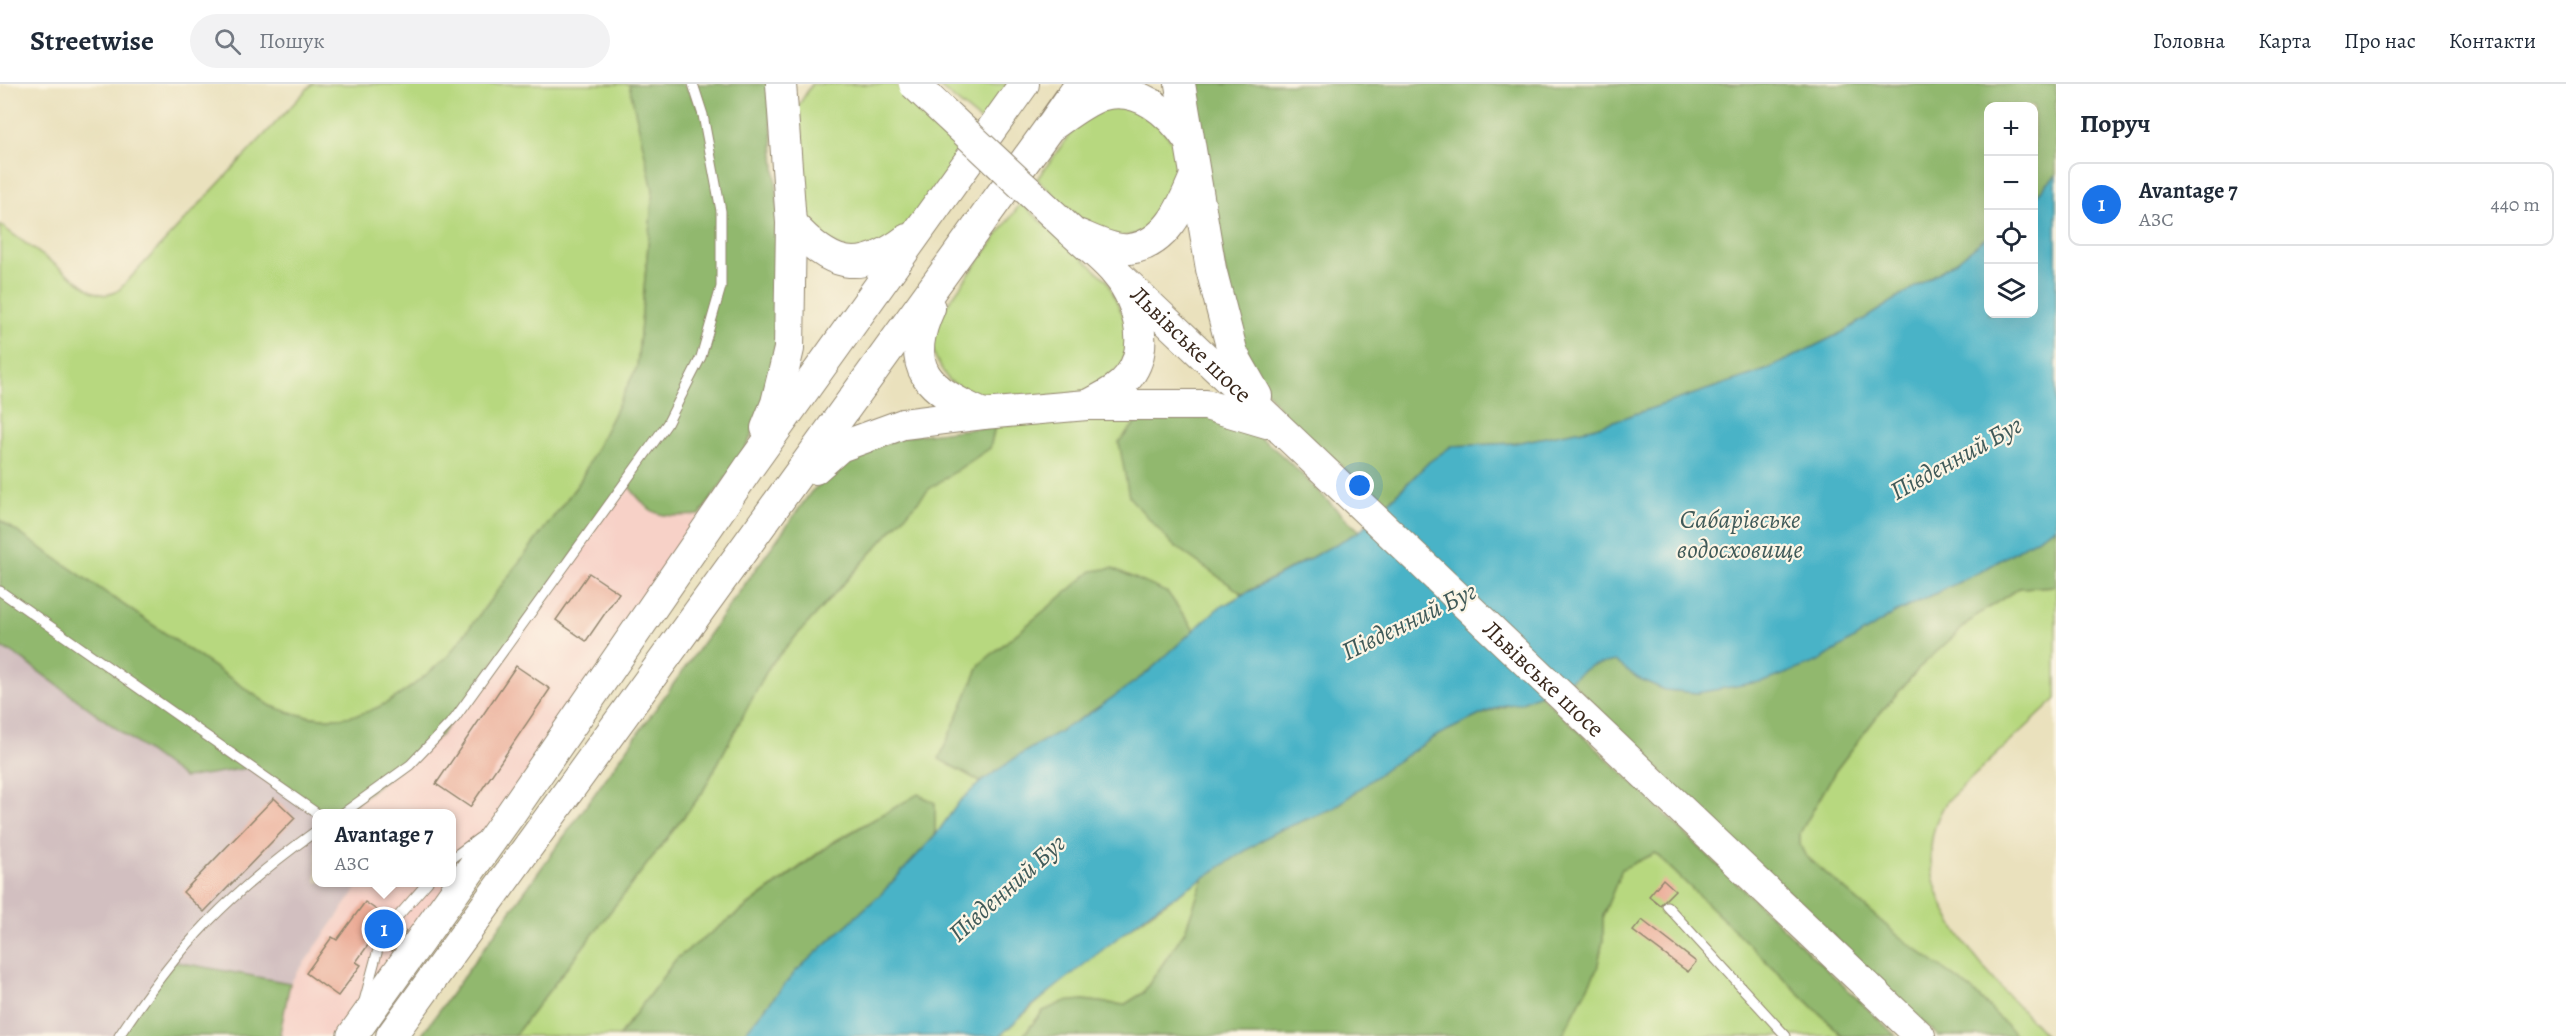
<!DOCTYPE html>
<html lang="uk">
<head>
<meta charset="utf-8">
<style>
  body { margin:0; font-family:Alegreya,serif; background:#f2f2f3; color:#1f2937 }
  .controls { position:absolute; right:18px; top:18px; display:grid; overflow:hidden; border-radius:12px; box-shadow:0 6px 24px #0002 }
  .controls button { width:54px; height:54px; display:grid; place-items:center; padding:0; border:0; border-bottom:2px solid #e0e1e3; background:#fff; color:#1f2937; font:30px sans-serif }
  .you { position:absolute; left:1360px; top:402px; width:21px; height:21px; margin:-15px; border:4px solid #fff; border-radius:50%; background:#1a73e8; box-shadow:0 0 0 9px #1a73e833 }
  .badge { display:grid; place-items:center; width:39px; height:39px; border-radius:50%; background:#1a73e8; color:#fff; font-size:20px; font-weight:700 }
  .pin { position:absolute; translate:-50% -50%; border:3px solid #fff; box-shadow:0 2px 6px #0006 }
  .popup { position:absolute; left:312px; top:725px; width:144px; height:78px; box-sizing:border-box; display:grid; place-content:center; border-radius:12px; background:#fff; filter:drop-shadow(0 2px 4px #0005); font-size:20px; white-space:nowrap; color:#747a83 }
  .popup b { font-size:22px; color:#1f2937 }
  .popup::after { content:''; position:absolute; left:50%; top:100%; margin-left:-12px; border:12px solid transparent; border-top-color:#fff }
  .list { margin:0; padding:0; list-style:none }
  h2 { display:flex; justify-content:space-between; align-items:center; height:78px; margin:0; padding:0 24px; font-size:26px }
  h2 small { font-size:20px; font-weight:400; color:#747a83 }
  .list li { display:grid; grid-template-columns:39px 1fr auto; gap:18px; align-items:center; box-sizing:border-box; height:84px; margin:0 12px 12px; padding:0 12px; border:2px solid #e0e1e3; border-radius:12px }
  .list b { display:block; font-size:22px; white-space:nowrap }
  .list p { margin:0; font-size:20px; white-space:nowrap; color:#747a83 }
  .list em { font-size:20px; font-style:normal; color:#747a83 }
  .icon { flex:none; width:33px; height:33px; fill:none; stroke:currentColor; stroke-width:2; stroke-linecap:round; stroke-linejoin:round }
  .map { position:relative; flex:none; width:2056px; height:952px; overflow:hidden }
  header { display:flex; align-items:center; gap:36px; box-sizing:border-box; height:84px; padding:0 30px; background:#fff; border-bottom:2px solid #e0e1e3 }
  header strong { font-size:28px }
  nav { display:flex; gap:33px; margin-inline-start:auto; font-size:21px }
  .search { width:420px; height:54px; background:#f2f2f3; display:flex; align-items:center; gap:15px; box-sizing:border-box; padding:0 21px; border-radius:33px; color:#747a83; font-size:22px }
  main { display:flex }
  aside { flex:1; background:#fff }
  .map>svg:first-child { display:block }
  .built { fill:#f7d1c7 }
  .industrial { fill:#d2bfc0 }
  .green { fill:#b7d87f; stroke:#79814e; stroke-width:1.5 }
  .forest { fill:#91b86e; stroke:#667146; stroke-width:1.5 }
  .water { fill:#49b3c7; stroke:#426e72; stroke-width:1.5 }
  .building { fill:#ebac97 }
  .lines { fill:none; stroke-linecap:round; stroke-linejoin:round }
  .service-casing { stroke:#92866e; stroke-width:11 }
  .primary-casing { stroke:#92866e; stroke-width:31 }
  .trunk-casing { stroke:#92866e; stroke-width:32 }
  .service { stroke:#fff; stroke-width:9 }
  .primary { stroke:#fff; stroke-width:28 }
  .trunk { stroke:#fff; stroke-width:30 }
  .trunk-bridge-casing { stroke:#92866e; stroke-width:32; stroke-linecap:butt }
  .trunk-bridge { stroke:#fff; stroke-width:30 }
  .labels { text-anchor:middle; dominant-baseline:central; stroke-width:4.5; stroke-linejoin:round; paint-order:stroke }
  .street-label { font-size:24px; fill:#3b2a1e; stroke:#fcf5e5 }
  .water-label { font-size:26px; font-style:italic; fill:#405a59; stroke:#fcf5e5 }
</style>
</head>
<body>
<header>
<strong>Streetwise</strong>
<div class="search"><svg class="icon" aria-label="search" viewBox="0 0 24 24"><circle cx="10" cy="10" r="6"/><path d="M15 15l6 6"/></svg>Пошук</div>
<nav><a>Головна</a><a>Карта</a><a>Про нас</a><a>Контакти</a></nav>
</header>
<main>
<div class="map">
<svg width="2056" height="952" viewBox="0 0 2056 952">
  <rect width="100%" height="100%" fill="#fcf5e5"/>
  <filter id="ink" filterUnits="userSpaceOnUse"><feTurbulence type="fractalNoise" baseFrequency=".0167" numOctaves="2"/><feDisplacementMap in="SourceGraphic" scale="12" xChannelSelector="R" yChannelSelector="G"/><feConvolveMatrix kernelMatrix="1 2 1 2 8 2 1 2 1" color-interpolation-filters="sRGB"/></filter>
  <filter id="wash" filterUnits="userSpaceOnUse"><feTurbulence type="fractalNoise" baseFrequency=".008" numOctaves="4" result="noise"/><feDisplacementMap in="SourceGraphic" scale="24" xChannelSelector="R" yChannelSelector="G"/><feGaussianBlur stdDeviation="1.35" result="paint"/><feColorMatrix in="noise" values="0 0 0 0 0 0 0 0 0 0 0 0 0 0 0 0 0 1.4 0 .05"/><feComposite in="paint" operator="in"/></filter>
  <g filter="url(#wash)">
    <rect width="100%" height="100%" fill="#eae1bd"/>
    <!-- built -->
    <polygon class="built" points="626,399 648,426 700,431 351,952 282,952 280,949 290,899 361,799 452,798 452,730 342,729"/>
    <!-- industrial -->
    <polygon class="industrial" points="0,563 254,683 316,730 316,798 361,799 290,899 171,877 119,952 0,952"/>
    <!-- green -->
    <g class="green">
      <path d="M312,0h318l23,106 -16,177 -58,116 -130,172c-59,53 -99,81 -178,51l-271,-186v-295l92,66c11,5 17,5 27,-1z"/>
      <polygon points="812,0 895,0 964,68 911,142 865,173 803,146 795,27"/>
      <polygon points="936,0 1012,0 983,39"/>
      <path d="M1115,21l32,5 33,41 1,35c-8,10 -24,38 -34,43 -42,25 -82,-25 -110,-50l47,-64z"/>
      <polygon points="1021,119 1107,196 1131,249 1122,282 1085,308 994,322 948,296 936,275 930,256 937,234"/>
      <polygon points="1147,326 1119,358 1172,460 1243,510 1217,525 1194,546 1167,508 948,680 981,698 959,718 935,752 935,720 918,711 833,758 676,875 619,952 514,952 702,709 770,581 929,405 990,364 995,342"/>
      <path d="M2056,502v113l-109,102c-56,86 46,177 99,235h-29l-44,-45 -76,-56 -92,-80 -5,-10v-12l36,-63 39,-51 46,-53 56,-51 42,-27z"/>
      <polygon points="1655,769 1843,952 1562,952 1597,885 1603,856 1603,832 1622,784"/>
      <path d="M1204,793l-19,54 -42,62 -19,12 -41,-5 -40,11 -20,25h-23c63,-59 132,-112 204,-159z"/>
    </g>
    <!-- forest -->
    <g class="forest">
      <path d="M629,0h55l18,28 -9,-28h75c8,107 27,231 -9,334 -12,35 -39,67 -59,97 -45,2 -46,3 -74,-32l-185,252 -99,79 -24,-1 -64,-46 -70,11 -172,-126 -12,-5v-127l271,186c79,30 119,2 178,-51l130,-172 58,-116 16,-177z"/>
      <polygon points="1188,0 2056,0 2056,91 2034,114 2034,22 1988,22 1988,152 1957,177 1845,247 1766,286 1593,344 1515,359 1452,362 1429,378 1385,421 1285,332 1262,301 1240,263"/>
      <path d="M1147,326c18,1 38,0 56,3 67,11 108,78 157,118l-117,63 -71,-50 -43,-47 -10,-55z"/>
      <polygon points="995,342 990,364 929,405 770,581 702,709 514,952 421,952 811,408 847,376 902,353"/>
      <polygon points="2056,443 2056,502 2019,504 1977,531 1921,582 1875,635 1836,686 1800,749 1800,761 1805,771 1897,851 1973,907 2017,952 1938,952 1642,670 1570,596 1590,582 1615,577 1638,594 1665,606 1698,609 1895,529 1982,487"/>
      <path d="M1112,484l56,25 26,37c-16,14 -31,30 -48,43 -52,41 -111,71 -165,109l-42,-23 41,-95 112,-93z"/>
      <polygon points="1540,610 1896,952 1843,952 1655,769 1622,785 1603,832 1603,856 1597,885 1562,952 1023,952 1043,927 1063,918 1083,916 1124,921 1143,909 1185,847 1204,793 1273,749 1334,724 1391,681 1438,651 1480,631"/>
      <polygon points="918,710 935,719 935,752 882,809 796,887 742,952 619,952 676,875 833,759"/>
      <polygon points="171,877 290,899 280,949 282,952 119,952"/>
    </g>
    <!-- water -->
    <polygon class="water" points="2056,91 2056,443 1982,487 1895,529 1819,577 1769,596 1698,609 1665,606 1638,594 1615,577 1590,582 1570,596 1520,619 1501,622 1480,631 1438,651 1391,681 1334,724 1273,749 1150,828 1032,922 1000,952 742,952 796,887 882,809 935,752 959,718 981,698 1018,672 1090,629 1147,589 1217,525 1360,447 1429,378 1452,362 1515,359 1593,344 1766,286 1845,247 1957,177 1988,152 1988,230 2034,230 2034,114"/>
    <g id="blocks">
      <!-- building -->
      <g class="building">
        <polygon points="589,489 619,509 586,557 556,536"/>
        <polygon points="516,582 550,605 470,723 436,700"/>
        <polygon points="274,714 295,734 204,828 183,808"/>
        <polygon points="1663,795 1675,806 1660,821 1649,812"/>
        <polygon points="365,818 388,834 389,843 398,842 406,847 392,867 386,863 384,853 373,854 356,878 361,881 338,912 306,889 332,853 337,856"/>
        <polygon points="1642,836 1696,878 1688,888 1633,847"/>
      </g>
    </g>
  </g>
  <g filter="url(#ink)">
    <use href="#blocks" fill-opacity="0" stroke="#92866e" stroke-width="1.5"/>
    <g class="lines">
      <!-- service casing -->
      <g class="service-casing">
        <g id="service">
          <polyline points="0,507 318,730"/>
          <polyline points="342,730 410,681 455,634 667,340 701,273 721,203 721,127 703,31 693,0"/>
          <polyline points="452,774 479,754"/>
          <polyline points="1667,822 1786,952"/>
          <polyline points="393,838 428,798"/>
          <polyline points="364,917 380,858"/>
          <path d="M119,952c60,-91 109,-142 197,-205"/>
        </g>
      </g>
      <!-- primary casing -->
      <g class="primary-casing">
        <polyline id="primary" points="1051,40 1079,0"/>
      </g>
      <!-- trunk casing -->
      <g class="trunk-casing">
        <g id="trunk">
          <polyline points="1180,0 1211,185 1233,270 1257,312"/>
          <path d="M791,139c40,44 67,53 116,16"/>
          <path d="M1072,148c14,13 28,24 41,38 23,25 39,76 16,106 -10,14 -27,21 -41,29"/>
          <path d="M1080,151c14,6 34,16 49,14 37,-4 53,-42 65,-71"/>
          <path id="s1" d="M1115,188l805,764"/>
          <path d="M930,224c-28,61 -1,82 53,106"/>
          <polyline points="766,344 776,319 789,265 791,139 781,0"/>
          <polyline points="815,385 840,363 903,340 983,330 1087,321 1206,321 1267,339"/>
          <polyline points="352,952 509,732 750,382 1024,0"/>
          <path d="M391,952l658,-908c16,-11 33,-25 51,-32 38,-12 70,17 89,45"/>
        </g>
      </g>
      <!-- service -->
      <use href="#service" class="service"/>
      <!-- primary -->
      <use href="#primary" class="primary"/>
      <!-- trunk -->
      <use href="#trunk" class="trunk"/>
      <!-- trunk-bridge casing -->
      <g class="trunk-bridge-casing">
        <polyline id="trunk-bridge" points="914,0 1072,148"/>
      </g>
      <!-- trunk-bridge -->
      <use href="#trunk-bridge" class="trunk-bridge"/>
    </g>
  </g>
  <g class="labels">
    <!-- street labels -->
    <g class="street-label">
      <text stroke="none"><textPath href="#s1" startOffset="105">Львівське шосе</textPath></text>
      <text stroke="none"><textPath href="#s1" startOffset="591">Львівське шосе</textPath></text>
    </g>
    <!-- water labels -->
    <g class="water-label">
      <text transform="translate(1956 374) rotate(-29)">Південний Буг</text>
      <text x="1740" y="435">Сабарівське<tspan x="1740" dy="30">водосховище</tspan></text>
      <text transform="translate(1409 537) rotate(-26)">Південний Буг</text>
      <text transform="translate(1007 804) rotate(-42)">Південний Буг</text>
    </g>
  </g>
</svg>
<div class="controls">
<button>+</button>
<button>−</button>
<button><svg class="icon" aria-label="locate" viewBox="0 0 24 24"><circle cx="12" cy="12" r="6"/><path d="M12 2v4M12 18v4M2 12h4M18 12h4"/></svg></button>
<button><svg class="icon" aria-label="layers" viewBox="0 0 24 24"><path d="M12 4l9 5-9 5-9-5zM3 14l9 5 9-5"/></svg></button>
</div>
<div class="you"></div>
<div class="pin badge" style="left:384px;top:845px">1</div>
<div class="popup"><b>Avantage 7</b>АЗС</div>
</div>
<aside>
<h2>Поруч<small></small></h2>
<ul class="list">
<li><span class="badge">1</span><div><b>Avantage 7</b><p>АЗС</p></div><em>440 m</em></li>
</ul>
</aside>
</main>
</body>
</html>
